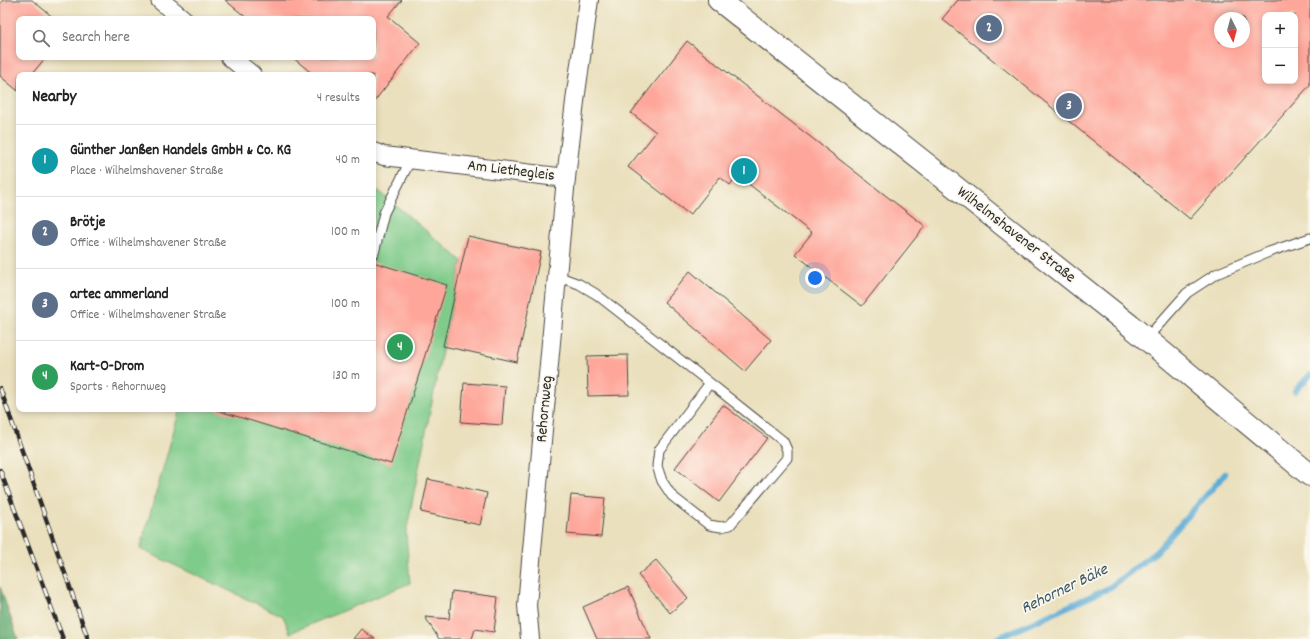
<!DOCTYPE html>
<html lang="en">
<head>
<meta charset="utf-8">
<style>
  body { margin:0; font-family:Dekko,sans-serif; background:#f2f2f2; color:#222 }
  .controls { position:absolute; right:12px; top:12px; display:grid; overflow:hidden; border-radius:8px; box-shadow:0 2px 6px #0003 }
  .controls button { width:36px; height:36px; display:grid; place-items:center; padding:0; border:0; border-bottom:1px solid #e0e0e0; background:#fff; color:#222; font:20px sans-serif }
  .compass { position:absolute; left:1214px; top:12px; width:36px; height:36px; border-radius:50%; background:#fff; box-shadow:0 2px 6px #0003; rotate:174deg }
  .you { position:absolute; left:815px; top:278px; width:14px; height:14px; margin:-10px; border:3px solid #fff; border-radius:50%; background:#1a73e8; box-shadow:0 0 0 6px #1a73e833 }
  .badge { display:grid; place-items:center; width:26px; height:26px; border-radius:50%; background:#b5179e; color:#fff; font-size:13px; font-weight:700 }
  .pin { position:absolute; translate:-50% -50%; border:2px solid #fff; box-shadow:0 1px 4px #0006 }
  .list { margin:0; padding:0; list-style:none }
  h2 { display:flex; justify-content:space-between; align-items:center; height:52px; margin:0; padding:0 16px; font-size:17px }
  h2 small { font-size:13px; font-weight:400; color:#767676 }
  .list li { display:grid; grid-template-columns:26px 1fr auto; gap:12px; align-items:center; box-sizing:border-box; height:72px; padding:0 16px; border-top:1px solid #e0e0e0 }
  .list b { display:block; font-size:15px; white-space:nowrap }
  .list p { margin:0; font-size:13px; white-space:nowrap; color:#767676 }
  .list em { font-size:13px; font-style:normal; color:#767676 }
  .icon { flex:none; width:22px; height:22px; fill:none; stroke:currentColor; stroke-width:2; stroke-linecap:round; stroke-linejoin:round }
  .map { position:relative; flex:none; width:1310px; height:639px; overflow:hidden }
  .search { position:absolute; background:#fff; box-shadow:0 2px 6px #0003; left:16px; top:16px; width:360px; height:44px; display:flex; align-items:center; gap:10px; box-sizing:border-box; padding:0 14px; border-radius:8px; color:#767676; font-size:15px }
  .panel { position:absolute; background:#fff; box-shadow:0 2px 6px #0003; left:16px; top:72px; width:360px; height:340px; border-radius:8px }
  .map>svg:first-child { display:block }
  .green { fill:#7fcb8a; stroke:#557b5a }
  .forest { fill:#67af76; stroke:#496d50 }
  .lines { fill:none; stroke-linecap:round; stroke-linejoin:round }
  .stream { stroke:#5bacd6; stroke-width:6 }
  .building { fill:#fea69a; fill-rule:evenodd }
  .service-casing { stroke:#484641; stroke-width:11 }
  .minor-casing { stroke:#484641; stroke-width:20 }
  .tertiary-casing { stroke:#484641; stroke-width:24 }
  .service { stroke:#fff; stroke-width:9 }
  .minor { stroke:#fff; stroke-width:18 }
  .tertiary { stroke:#fff; stroke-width:22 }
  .rail-casing { stroke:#2b2b2b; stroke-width:4.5 }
  .rail { stroke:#fbf7ec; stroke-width:3; stroke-dasharray:9; stroke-linecap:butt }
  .labels { text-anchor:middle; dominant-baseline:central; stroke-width:3.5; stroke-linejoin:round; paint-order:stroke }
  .street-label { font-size:16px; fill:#2b2b2b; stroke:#fbf7ec }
  .water-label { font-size:17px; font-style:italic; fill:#3c5867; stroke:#fbf7ec }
</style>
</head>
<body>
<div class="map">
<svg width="1310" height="639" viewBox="0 0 1310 639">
  <rect width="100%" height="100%" fill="#fbf7ec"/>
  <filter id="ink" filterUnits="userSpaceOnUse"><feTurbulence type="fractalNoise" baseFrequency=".025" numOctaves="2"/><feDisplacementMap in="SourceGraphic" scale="8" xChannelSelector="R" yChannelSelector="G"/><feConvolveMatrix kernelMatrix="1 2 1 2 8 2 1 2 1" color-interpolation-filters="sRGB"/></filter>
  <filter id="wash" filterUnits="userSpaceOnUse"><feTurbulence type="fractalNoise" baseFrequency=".012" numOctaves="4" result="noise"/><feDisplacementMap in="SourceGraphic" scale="16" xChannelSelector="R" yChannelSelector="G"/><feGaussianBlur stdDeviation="0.9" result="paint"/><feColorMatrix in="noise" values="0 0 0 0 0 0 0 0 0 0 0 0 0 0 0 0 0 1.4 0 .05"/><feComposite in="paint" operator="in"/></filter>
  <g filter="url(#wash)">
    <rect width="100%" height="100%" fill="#eae0bd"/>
    <!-- green -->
    <polygon class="green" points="373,189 380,192 462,261 443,346 406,533 410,583 290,633 283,616 140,549 180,409 373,409"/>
    <!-- forest -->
    <polygon class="forest" points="0,587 18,639 0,639"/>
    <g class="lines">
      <!-- stream -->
      <g class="stream">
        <polyline points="1295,391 1310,375"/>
        <polyline points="996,639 1109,588 1157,551 1225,474"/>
      </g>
    </g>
    <g id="blocks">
      <!-- building -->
      <g class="building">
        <polygon points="3,0 32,0 55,19 19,19 19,57 46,57 31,75 19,75 18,91 0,76 0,4"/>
        <polygon points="225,0 402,0 388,16 420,43 373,103 373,75 314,75 292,57 373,57 373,19 248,19"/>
        <path d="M958,0h352v85l-120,134 -248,-200zM1265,15h30v66h-30zM1220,18h24v24h-24z"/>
        <polygon points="687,41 925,226 862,306 795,254 812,233 737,175 730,185 720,177 690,215 628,167 656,132 631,113"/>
        <polygon points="468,236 541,252 517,362 443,346"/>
        <polygon points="373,262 447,285 391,464 216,410 216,409 373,409"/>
        <polygon points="690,271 771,340 745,371 664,302"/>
        <polygon points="628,355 629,395 588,396 587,356"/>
        <polygon points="464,383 505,386 502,425 461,422"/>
        <polygon points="723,405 767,438 719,502 675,468"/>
        <polygon points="428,479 487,493 480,525 421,512"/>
        <polygon points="571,495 605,498 601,537 567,534"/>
        <polygon points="656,560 688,598 670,613 638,575"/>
        <polygon points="628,587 651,639 597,639 583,607"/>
        <polygon points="452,591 498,597 494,632 475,629 472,639 439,639 425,617 449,619"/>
        <polygon points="361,629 375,639 353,639"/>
      </g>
    </g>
  </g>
  <g filter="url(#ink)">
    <use href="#blocks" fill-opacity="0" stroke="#484641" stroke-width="1"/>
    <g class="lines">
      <!-- service casing -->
      <g class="service-casing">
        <g id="service">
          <polyline points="374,253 384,213 411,159"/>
          <polyline points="557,276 579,284 596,294 710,383 659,450 657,466 662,481 672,496 709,525 721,527 730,525 787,458 787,450 783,441 710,383"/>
          <polyline points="1146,339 1187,293 1216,274 1269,252 1310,238"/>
        </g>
      </g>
      <!-- minor casing -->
      <g class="minor-casing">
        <g id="minor">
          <polyline points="160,0 183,19"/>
          <polyline points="230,57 252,75"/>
          <polyline points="373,152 384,156 566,178 576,93 589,0"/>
          <polyline points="530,639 527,605 566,178"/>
        </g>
      </g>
      <!-- tertiary casing -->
      <g class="tertiary-casing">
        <polyline id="tertiary" points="719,0 1132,327 1310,475"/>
      </g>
      <!-- service -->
      <use href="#service" class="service"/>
      <!-- minor -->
      <use href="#minor" class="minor"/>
      <!-- tertiary -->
      <use href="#tertiary" class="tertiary"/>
      <!-- rail casing -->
      <g class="rail-casing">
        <g id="rail">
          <polyline points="0,388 88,639"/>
          <polyline points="0,470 63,639"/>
        </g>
      </g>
      <!-- rail -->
      <use href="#rail" class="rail"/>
    </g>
  </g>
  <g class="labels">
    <!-- street labels -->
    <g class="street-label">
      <text transform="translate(511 171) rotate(7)">Am Liethegleis</text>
      <text transform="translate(1016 235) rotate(38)">Wilhelmshavener Straße</text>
      <text transform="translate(545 409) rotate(-85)">Rehornweg</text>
    </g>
    <!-- water labels -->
    <g class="water-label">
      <text transform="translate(1065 590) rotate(-26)">Rehorner Bäke</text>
    </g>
  </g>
</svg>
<div class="controls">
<button>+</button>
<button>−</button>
</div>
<svg class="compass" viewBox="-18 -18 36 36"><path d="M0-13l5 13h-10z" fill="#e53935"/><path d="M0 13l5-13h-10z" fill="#767676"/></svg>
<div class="you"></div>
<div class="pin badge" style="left:744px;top:171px;background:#0f9aa8">1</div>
<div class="pin badge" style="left:989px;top:28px;background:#5c6f8a">2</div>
<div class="pin badge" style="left:1069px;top:106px;background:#5c6f8a">3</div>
<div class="pin badge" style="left:400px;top:347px;background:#2e9e5b">4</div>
<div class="search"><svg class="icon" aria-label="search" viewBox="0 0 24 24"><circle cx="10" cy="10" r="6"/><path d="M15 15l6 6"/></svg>Search here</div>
<section class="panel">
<h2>Nearby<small>4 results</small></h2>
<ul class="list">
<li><span class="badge" style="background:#0f9aa8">1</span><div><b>Günther Janßen Handels GmbH &amp; Co. KG</b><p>Place · Wilhelmshavener Straße</p></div><em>40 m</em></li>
<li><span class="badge" style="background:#5c6f8a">2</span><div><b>Brötje</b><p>Office · Wilhelmshavener Straße</p></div><em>100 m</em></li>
<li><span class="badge" style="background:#5c6f8a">3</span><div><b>artec ammerland</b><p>Office · Wilhelmshavener Straße</p></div><em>100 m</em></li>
<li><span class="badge" style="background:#2e9e5b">4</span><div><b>Kart-O-Drom</b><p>Sports · Rehornweg</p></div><em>130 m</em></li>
</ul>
</section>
</div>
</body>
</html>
